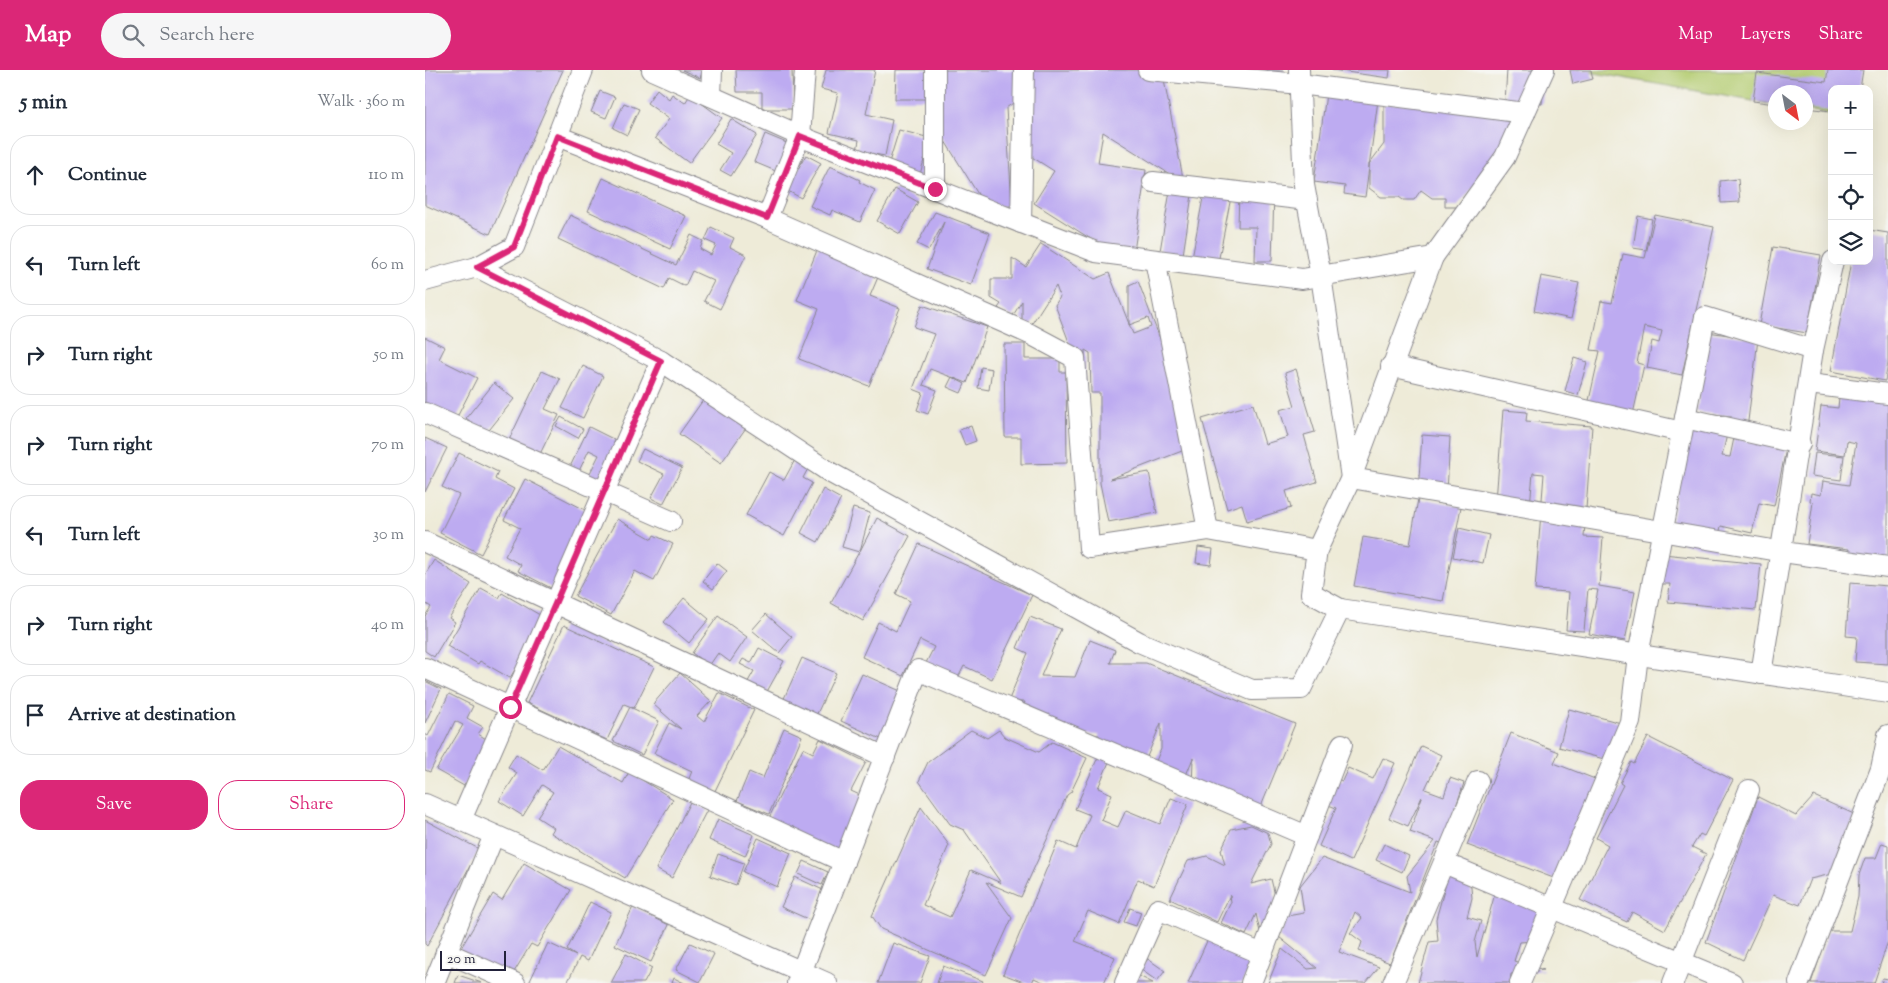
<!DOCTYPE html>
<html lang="en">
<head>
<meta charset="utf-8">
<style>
  body { margin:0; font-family:"Sorts Mill Goudy",serif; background:#f6f6f7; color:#1f2937 }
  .controls { position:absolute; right:15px; top:15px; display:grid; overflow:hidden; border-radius:10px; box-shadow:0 5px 20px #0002 }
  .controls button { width:45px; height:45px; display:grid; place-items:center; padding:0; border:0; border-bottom:1px solid #e0e1e3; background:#fff; color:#1f2937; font:25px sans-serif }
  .compass { position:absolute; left:1343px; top:15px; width:45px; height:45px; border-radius:50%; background:#fff; box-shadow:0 5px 20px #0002; rotate:148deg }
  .scale { position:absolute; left:15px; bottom:12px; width:66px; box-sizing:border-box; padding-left:5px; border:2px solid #22223b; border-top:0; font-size:14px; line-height:18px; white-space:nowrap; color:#22223b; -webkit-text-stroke:4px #f6f6f2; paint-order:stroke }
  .stop { position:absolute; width:15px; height:15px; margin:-11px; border:4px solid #db2777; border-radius:50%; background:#fff }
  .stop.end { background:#db2777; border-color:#fff; box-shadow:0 1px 5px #0008 }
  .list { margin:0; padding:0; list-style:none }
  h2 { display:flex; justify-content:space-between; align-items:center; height:65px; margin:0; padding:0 20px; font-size:21px }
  h2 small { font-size:16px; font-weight:400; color:#747a83 }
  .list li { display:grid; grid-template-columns:32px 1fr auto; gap:15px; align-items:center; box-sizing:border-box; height:80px; margin:0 10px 10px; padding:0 10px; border:1px solid #e0e1e3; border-radius:20px }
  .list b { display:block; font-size:19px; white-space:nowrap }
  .list em { font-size:16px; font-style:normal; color:#747a83 }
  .actions { display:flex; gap:10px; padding:15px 20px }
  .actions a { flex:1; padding:11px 0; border:1px solid #db2777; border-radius:20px; text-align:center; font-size:18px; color:#db2777 }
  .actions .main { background:#db2777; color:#fff }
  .icon { flex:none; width:28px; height:28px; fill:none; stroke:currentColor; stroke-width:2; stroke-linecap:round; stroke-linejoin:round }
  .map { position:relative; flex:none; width:1463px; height:913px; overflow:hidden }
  header { display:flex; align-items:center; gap:30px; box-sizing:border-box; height:70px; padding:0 25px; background:#db2777; color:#fff }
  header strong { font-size:24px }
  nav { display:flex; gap:28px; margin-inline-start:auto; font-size:18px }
  .search { width:350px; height:45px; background:#f6f6f7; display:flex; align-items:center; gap:12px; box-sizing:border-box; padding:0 18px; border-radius:28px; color:#747a83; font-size:19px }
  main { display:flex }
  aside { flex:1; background:#fff }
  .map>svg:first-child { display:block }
  .green { fill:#b4cc71; stroke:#6b7756 }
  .building { fill:#bdabf1 }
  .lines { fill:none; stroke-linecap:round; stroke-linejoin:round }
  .street-casing { stroke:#88868a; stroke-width:22 }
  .street { stroke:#fff; stroke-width:20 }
  .route { stroke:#db2777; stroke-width:6 }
</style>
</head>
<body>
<header>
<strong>Map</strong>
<div class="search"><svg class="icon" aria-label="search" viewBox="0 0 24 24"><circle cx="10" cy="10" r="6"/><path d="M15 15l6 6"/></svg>Search here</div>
<nav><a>Map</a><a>Layers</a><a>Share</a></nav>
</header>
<main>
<aside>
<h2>5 min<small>Walk · 360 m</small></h2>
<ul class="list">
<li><svg class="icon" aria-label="ahead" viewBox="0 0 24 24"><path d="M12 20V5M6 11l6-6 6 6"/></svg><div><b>Continue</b></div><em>110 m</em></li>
<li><svg class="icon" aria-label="left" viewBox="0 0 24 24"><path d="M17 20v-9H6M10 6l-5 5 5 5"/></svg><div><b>Turn left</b></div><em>60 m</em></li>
<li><svg class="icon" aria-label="right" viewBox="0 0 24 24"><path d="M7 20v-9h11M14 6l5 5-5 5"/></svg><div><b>Turn right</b></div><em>50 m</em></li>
<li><svg class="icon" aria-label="right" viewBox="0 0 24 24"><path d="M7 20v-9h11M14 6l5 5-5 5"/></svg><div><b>Turn right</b></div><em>70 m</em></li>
<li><svg class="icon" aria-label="left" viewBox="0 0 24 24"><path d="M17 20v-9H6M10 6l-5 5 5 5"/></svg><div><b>Turn left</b></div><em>30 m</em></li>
<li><svg class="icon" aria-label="right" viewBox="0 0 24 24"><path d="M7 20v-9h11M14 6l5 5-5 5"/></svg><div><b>Turn right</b></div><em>40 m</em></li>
<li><svg class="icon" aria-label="arrive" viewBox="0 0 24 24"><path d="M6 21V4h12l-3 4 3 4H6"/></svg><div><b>Arrive at destination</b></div></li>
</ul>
<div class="actions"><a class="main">Save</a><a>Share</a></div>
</aside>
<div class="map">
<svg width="1463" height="913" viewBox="0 0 1463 913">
  <rect width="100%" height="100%" fill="#f6f6f2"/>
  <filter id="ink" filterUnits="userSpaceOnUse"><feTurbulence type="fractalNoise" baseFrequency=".02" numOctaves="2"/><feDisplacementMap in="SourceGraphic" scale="10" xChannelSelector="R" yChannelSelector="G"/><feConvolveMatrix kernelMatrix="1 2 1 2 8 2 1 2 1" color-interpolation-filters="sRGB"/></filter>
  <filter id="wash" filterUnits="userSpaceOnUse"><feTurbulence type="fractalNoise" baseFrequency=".0096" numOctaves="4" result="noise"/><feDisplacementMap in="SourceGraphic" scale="20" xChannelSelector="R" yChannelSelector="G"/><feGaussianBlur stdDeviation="1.12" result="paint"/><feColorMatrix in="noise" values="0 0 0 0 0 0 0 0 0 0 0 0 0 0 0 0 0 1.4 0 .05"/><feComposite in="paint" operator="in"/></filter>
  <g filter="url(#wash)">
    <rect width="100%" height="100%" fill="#eeebd8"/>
    <!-- green -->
    <polygon class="green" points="1153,0 1431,0 1407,19 1407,44 1381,40 1380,22 1350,22 1350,35"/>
    <g id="blocks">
      <!-- building -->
      <g class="building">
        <polygon points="0,0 138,0 65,164 0,135"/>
        <polygon points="257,0 278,0 275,8"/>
        <polygon points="311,0 367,0 368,39 337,39 337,22 312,22"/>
        <polygon points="401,0 450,0 441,44 467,50 460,86 432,81 434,70 404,63 413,23 396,19"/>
        <polygon points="471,0 503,0 503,29 470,29"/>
        <polygon points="511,0 737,0 759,113 678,62 673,93 721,100 707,195 609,133 629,101 599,82 591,31 581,38 587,136 561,137 515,63"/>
        <polygon points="840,0 858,0 859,3 840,4"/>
        <polygon points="907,0 965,0 964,8"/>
        <polygon points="1082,0 1119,0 1117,34 1080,32"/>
        <polygon points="1145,0 1166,0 1168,9 1148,14"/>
        <polygon points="1403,0 1438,0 1435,19 1407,19 1407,41 1380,38 1380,22 1350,22 1350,34 1328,31 1332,3 1401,12"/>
        <polygon points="232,19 244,29 247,24 260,33 265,25 297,48 264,93 230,68 244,49 222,33"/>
        <polygon points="175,21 190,27 181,48 166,42"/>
        <polygon points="901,24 953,30 940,127 919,124 920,116 889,112"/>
        <polygon points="1066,32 1097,56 1032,137 1020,137 1020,128 1007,128 996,120 989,130 978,130 974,127 956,127 944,118 944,94 959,74 959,34"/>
        <polygon points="199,33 214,39 202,65 188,58"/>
        <polygon points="306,49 332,65 306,106 295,100 306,83 291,74"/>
        <polygon points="474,60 505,68 494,108 462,99"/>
        <polygon points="340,64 364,74 353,102 329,92"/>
        <polygon points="381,85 396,93 376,128 361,120"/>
        <polygon points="405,96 435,110 434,112 450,120 435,152 407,140 405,145 385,136"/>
        <polygon points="178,108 261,146 245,179 163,141"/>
        <polygon points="1313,109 1315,132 1296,133 1295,111"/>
        <polygon points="746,115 768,118 758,185 735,181"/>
        <polygon points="780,117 807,122 792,198 766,193"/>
        <polygon points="470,119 493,132 475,164 452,151"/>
        <polygon points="814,120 849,121 847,191 830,191 831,157 813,157"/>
        <polygon points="510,142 565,163 546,215 502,199 519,152 504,180 492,174"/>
        <polygon points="145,145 251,195 266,165 278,171 275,179 286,185 291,175 280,170 286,157 309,168 305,177 321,185 295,239 279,231 289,211 267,201 260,216 244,208 239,219 133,169"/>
        <polygon points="1230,145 1289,157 1257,305 1222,298 1227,271 1234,273 1237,261 1219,257 1212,293 1219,295 1208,344 1163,335 1175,281 1166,280 1176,231 1187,233 1198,184 1220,188"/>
        <polygon points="1213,146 1227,149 1221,180 1208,178"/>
        <polygon points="1444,160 1463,163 1463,293 1460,311 1406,301 1426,191 1444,191"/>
        <polygon points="397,168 456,200 445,226 475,238 444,316 374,289 394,239 372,230"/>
        <polygon points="616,174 670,209 684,203 708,264 726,257 723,248 704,255 704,215 713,211 775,374 685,409 724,402 732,443 683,452 675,413 675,323 666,323 665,283 660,280 660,314 630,235 635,227 631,216 606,255 597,249 597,231 587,247 573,238 576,234 566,228 566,209 587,209 587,188 601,197"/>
        <polygon points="1348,177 1396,185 1382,263 1334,255"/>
        <polygon points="1116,206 1154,213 1146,249 1109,241"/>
        <polygon points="497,235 562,257 542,313 505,299 498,315 512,320 503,344 492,340 498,323 488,319 509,264 489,257"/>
        <polygon points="1282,262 1333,269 1322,359 1304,356 1306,346 1272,342"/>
        <polygon points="0,267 20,277 14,289 52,308 31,349 0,333"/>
        <polygon points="579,274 600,274 600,289 635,289 635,302 641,302 642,393 596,394 596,367 580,367"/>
        <polygon points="1149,288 1162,292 1153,325 1140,321"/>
        <polygon points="158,296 178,306 158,348 137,338"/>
        <polygon points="556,297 567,299 564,320 553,318"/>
        <polygon points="871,299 890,362 879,365 892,412 861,421 866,438 822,451 817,434 802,439 777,349 828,334 840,374 863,367 855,340 870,336 860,303"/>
        <polygon points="117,301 135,309 120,339 134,345 115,384 84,370"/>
        <polygon points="527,307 540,314 536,323 522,317"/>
        <polygon points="69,313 89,329 61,364 41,348"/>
        <polygon points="281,326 323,355 296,393 254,364"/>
        <polygon points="1414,327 1463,327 1463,500 1422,495 1424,479 1382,474 1388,432 1385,431 1386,423 1396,425 1398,411 1424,415 1431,373 1422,371 1420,385 1390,381 1396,336 1413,338"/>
        <polygon points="1078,340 1102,342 1101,351 1167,356 1159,467 1178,468 1174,516 1210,522 1200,571 1164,564 1173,520 1163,519 1159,561 1141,560 1144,522 1110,520 1119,404 1108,403 1104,447 1070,444"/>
        <polygon points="136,347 158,359 153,368 131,356"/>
        <polygon points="1268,352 1303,360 1297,386 1305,387 1309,368 1361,379 1349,436 1334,433 1327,463 1296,456 1291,480 1242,469"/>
        <polygon points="546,356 551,371 540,375 534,360"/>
        <polygon points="164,357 194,372 176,410 164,405 174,385 164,380 153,403 144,399"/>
        <polygon points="997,365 1025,367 1022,423 993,422"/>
        <polygon points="0,368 22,378 0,422"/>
        <polygon points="218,379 257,398 238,434 226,428 239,404 212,391"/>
        <polygon points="34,383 73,402 70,409 89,419 56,484 15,463 34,425 17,417"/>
        <polygon points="1390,383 1419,386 1416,410 1387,406"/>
        <polygon points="371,388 385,395 378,408 387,413 359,466 321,445 344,402 359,410"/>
        <polygon points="100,409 166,443 126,518 93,501 96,495 80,486 95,458 79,450"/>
        <polygon points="398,419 416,429 393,472 376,463"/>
        <polygon points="993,429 1036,437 1018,531 929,516 938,467 985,475"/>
        <polygon points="428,438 445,443 435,481 452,448 485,466 438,551 406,533 434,482 417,477"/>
        <polygon points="192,449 227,469 229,465 248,474 229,511 210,501 186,545 150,526"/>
        <polygon points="1034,458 1064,465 1058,493 1028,487"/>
        <polygon points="494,474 607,525 567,609 539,596 533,608 501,593 509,577 495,570 478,606 437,587 453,552 471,561 485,531 471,524"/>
        <polygon points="773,477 788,479 786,495 771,493"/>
        <polygon points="1238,484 1336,494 1331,540 1243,532 1245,514 1235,514"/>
        <polygon points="9,490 46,514 24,548 30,552 9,587 0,581 0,546 6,537 0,533 0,505"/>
        <polygon points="292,493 302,501 288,519 278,511"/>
        <polygon points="1425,513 1463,516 1463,594 1430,592 1432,567 1421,566"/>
        <polygon points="56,518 74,528 77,523 120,548 85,608 55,591 53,594 22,576"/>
        <polygon points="259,528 284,549 264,573 239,552"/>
        <polygon points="341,544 367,567 354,583 327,560"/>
        <polygon points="293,546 322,567 305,592 293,583 284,596 267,583"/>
        <polygon points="605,547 636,559 616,606 650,607 665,570 690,580 685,593 721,593 870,654 835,739 767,720 768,688 759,710 728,698 736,679 736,653 719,694 684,692 673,718 687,724 676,750 693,757 701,740 735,754 746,728 763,734 729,816 713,809 694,854 663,841 650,871 690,887 679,913 620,913 609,908 607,913 601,913 578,904 633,771 651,779 665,745 650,739 673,687 674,665 618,663 594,647 600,632 583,632 603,583 592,578"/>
        <polygon points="139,555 229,597 209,638 199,634 182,670 102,633"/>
        <polygon points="334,578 359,591 339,627 320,617 329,601 315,594 318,589 326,593"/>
        <polygon points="377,588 411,603 390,648 357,633"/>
        <polygon points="255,603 286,631 272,646 279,652 294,623 329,640 289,723 263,711 267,701 229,683 244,653 256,659 228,634"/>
        <polygon points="437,604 480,623 458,670 416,651"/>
        <polygon points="0,611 16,619 0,653"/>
        <polygon points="24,624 48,636 42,648 58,657 53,664 66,672 39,716 11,700 38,655 30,651 5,702 0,700 0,664 3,666"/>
        <polygon points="205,637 234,651 217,685 188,671"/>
        <polygon points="1144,639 1196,653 1187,688 1179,686 1179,689 1134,677"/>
        <polygon points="359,658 377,666 344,744 312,731 324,702 338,708"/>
        <polygon points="546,660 562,668 574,660 580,667 614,682 627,672 662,688 646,722 642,725 596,827 561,812 587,848 561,905 456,859 447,846 496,737 524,775 498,835 525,847 546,800 576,813 539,760 525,754 494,711 503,692"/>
        <polygon points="1086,663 1134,682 1129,693 1175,711 1131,809 1042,775"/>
        <polygon points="1223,667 1308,710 1279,766 1275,764 1267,777 1281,784 1240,860 1207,842 1202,852 1155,830 1183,775 1171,768 1198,715 1195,713 1206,692 1209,694"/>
        <polygon points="395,669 441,692 426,721 439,727 411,784 343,750 378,678 388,683"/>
        <polygon points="133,676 198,713 204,702 248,729 200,808 126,763 129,758 112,747 128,722 117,715 98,746 74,731 92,703 83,697 91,684 118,700"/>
        <polygon points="996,676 1016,685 1000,719 1019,726 1025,708 1039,713 1018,774 1013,772 965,893 934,881 937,872 925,863 937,848 930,842 914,882 954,897 941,913 843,913 857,879 883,899 892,898 854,867 862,846 879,843 875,816 897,788 985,822 982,806 1010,771 985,762 997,727 983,756 964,748"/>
        <polygon points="958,688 970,693 926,791 894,776 911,738 901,734 913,709 917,711 923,698 948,709"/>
        <polygon points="1389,726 1431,745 1407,804 1385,809 1375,835 1348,825 1318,890 1281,872 1333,727 1371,746"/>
        <polygon points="265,732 282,740 247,808 231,799"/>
        <polygon points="293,749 329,765 320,786 284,770"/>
        <polygon points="0,750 54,779 2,876 0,874"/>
        <polygon points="826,755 843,763 846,774 826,814 846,809 851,830 835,862 831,844 821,865 796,853 806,832 805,825 792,852 745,829 763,791 782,786 800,795 796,780 806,759"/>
        <polygon points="333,768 366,783 352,817 318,802"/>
        <polygon points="1457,773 1463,775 1463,871 1449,913 1386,913 1404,861 1425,861 1433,827 1434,805 1440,788 1451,788"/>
        <polygon points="959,774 984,786 977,802 951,790"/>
        <polygon points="293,784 319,793 311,815 285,806"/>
        <polygon points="379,791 403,802 397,815 373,804"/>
        <polygon points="1027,792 1044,797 1047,828 1042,847 1056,851 1050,872 1052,887 1071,820 1120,834 1109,871 1095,872 1089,891 1119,900 1086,904 1085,913 993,913 1004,872 1013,871 1011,849"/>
        <polygon points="99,793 146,820 112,877 106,874 83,912 33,883 68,824 77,830"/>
        <polygon points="370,807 398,820 385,850 356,837"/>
        <polygon points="165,832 186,842 163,891 155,887 142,913 104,913 123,873 151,886 142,880"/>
        <polygon points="208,837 244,855 226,892 190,875"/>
        <polygon points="705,838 716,842 711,856 699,852"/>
        <polygon points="787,860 832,881 817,913 763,913"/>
        <polygon points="265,873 289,884 275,912 251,900"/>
        <polygon points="468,873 505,886 495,913 453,913"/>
        <polygon points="201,884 227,898 219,913 186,913"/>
        <polygon points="723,889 740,901 732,911 715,899"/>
        <polygon points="518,896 558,911 557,913 512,913"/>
        <polygon points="33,905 57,913 30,913"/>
        <polygon points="714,906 728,913 710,913"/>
        <polygon points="249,908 259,913 247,913"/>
        <polygon points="1458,908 1463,909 1463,913 1456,913"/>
      </g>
    </g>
  </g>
  <g filter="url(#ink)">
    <use href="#blocks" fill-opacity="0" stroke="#88868a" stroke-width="1"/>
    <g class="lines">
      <!-- street casing -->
      <g class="street-casing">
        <g id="street">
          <polyline points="227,0 387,71 671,182 877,209 1008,187 1080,87 1119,0"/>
          <polyline points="723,0 875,14 1100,43"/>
          <polyline points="874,0 879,115 896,206 926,408 1365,483 1463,497"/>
          <polyline points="286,26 287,0"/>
          <polyline points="132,66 342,148"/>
          <polyline points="728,112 882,130"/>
          <polyline points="510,119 510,0"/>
          <polyline points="596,153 599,0"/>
          <polyline points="730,190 783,460"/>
          <polyline points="52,197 89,177 158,0"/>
          <polyline points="0,211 52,197 236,291 406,403 714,572 827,620 876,619 915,539 886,523 892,480 783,460 664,478 650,288 605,264 342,148 375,66 380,0"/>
          <polyline points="1388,280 1408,191"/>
          <polyline points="966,296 1257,362"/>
          <polyline points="1384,314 1463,324"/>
          <polyline points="0,343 246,451"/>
          <polyline points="1260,348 1375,374"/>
          <polyline points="0,472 460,687"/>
          <polyline points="892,480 926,408 1008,187"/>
          <polyline points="915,539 1463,623"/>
          <polyline points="0,598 419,792"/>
          <polyline points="0,734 402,913"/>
          <polyline points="36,750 236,291"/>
          <polyline points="1019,793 1307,913"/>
          <polyline points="21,882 90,913"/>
          <polyline points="9,913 69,765"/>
          <polyline points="372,913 493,600 882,766"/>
          <polyline points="700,913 733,839 837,884"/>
          <polyline points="826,913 917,674"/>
          <polyline points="968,913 1053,711"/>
          <polyline points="1095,913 1205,652 1213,585 1280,247 1388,280 1336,604"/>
          <polyline points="1248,913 1324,720"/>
          <polyline points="1374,913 1456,699 1463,665"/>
        </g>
      </g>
      <!-- street -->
      <use href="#street" class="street"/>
    </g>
  </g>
  <g class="lines" filter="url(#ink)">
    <!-- route -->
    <polyline class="route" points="85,637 236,291 52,197 89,177 132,66 342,148 375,66 510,119"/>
  </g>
</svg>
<div class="controls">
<button>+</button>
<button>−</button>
<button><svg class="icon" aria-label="locate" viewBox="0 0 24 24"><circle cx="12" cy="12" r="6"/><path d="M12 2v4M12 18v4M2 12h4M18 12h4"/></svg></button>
<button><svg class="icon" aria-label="layers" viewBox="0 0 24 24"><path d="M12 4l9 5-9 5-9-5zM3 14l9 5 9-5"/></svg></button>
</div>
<svg class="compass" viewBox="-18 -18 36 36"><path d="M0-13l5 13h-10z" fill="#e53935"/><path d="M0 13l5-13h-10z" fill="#747a83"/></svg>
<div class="scale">20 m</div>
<div class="stop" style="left:85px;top:637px"></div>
<div class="stop end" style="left:510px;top:119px"></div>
</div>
</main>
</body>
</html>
